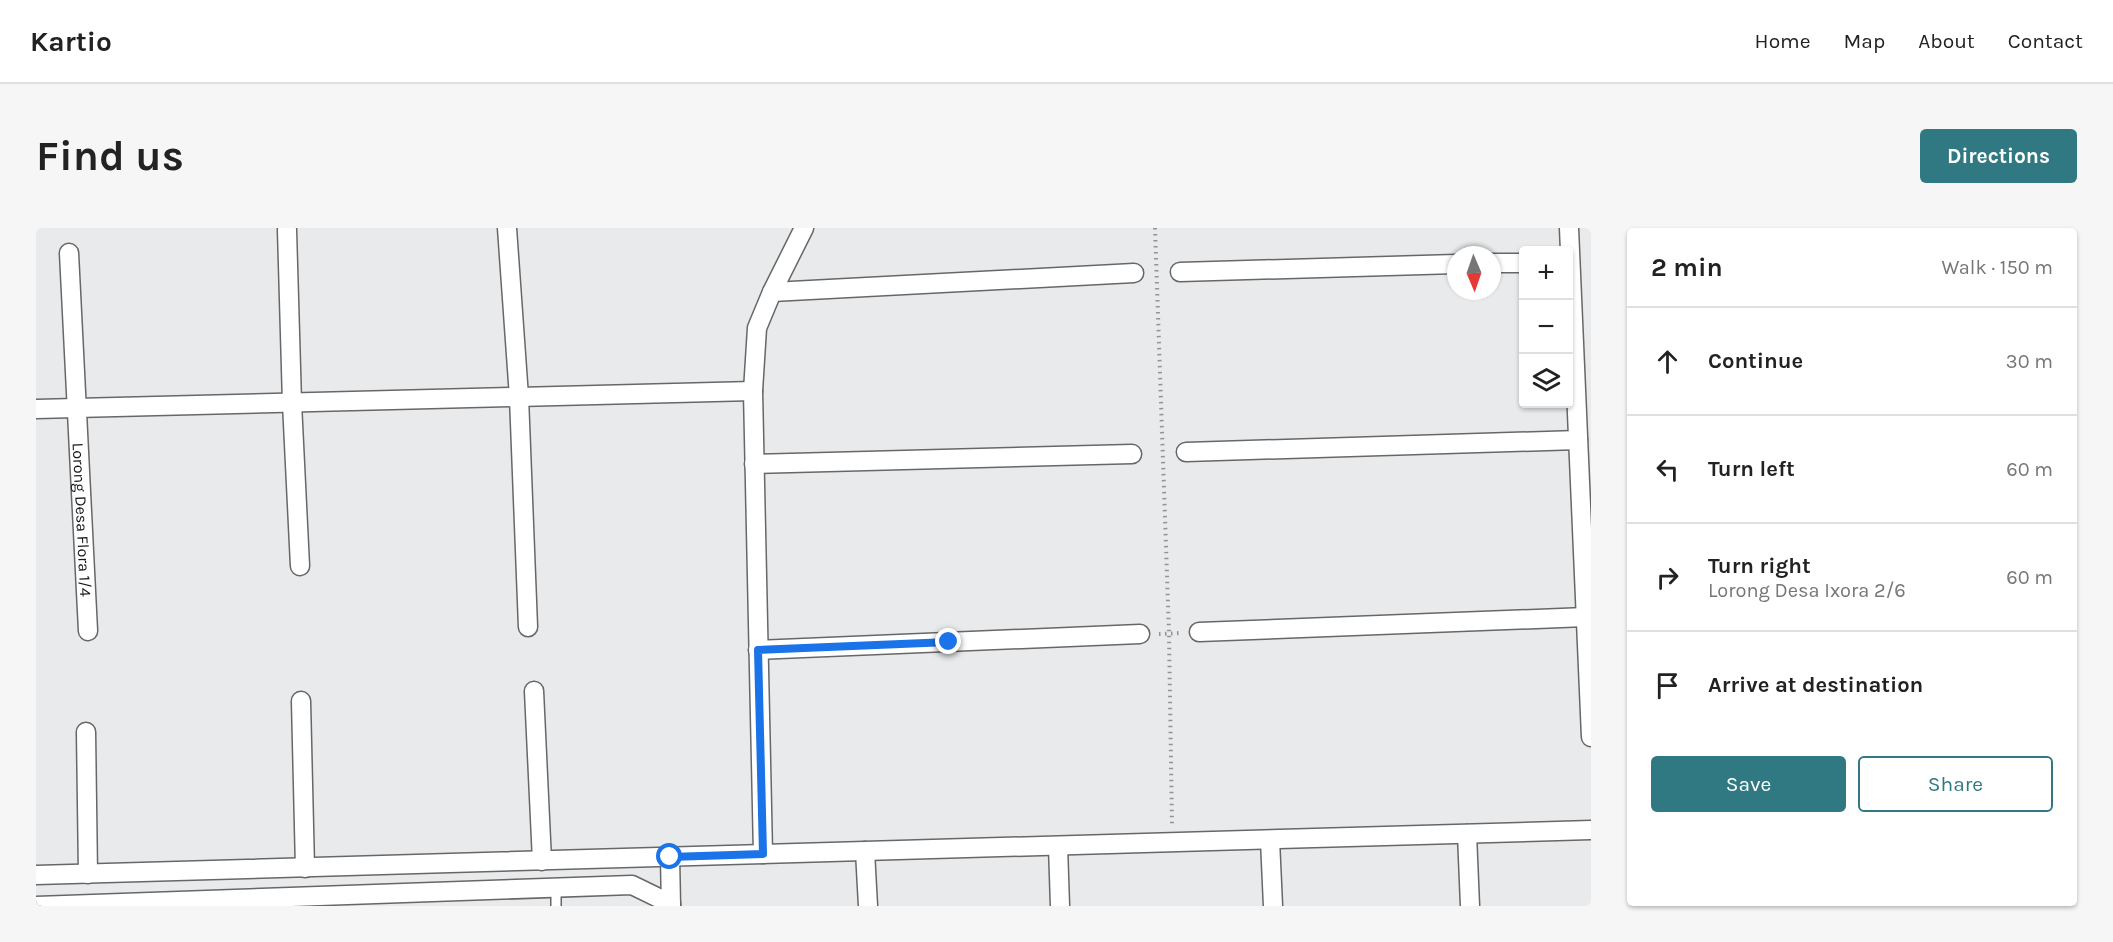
<!DOCTYPE html>
<html lang="en">
<head>
<meta charset="utf-8">
<style>
  body { margin:0; font-family:Karla,sans-serif; background:#f6f6f6; color:#222 }
  .controls { position:absolute; right:18px; top:18px; display:grid; overflow:hidden; border-radius:6px; box-shadow:0 2px 4px #0004 }
  .controls button { width:54px; height:54px; display:grid; place-items:center; padding:0; border:0; border-bottom:2px solid #e0e0e0; background:#fff; color:#222; font:30px sans-serif }
  .compass { position:absolute; left:1411px; top:18px; width:54px; height:54px; border-radius:50%; background:#fff; box-shadow:0 2px 4px #0004; rotate:178deg }
  .stop { position:absolute; width:18px; height:18px; margin:-14px; border:4px solid #1a73e8; border-radius:50%; background:#fff }
  .stop.end { background:#1a73e8; border-color:#fff; box-shadow:0 2px 6px #0008 }
  .list { margin:0; padding:0; list-style:none }
  h2 { display:flex; justify-content:space-between; align-items:center; height:78px; margin:0; padding:0 24px; font-size:26px }
  h2 small { font-size:20px; font-weight:400; color:#767676 }
  .list li { display:grid; grid-template-columns:39px 1fr auto; gap:18px; align-items:center; box-sizing:border-box; height:108px; padding:0 24px; border-top:2px solid #e0e0e0 }
  .list b { display:block; font-size:22px; white-space:nowrap }
  .list p { margin:0; font-size:20px; white-space:nowrap; color:#767676 }
  .list em { font-size:20px; font-style:normal; color:#767676 }
  .actions { display:flex; gap:12px; padding:18px 24px }
  .actions a { flex:1; padding:14px 0; border:2px solid #317982; border-radius:6px; text-align:center; font-size:21px; color:#317982 }
  .actions .main { background:#317982; color:#fff }
  .icon { flex:none; width:33px; height:33px; fill:none; stroke:currentColor; stroke-width:2; stroke-linecap:round; stroke-linejoin:round }
  .map { position:relative; flex:none; width:1555px; height:678px; overflow:hidden; border-radius:6px }
  header { display:flex; align-items:center; gap:36px; box-sizing:border-box; height:84px; padding:0 30px; background:#fff; border-bottom:2px solid #e0e0e0 }
  header strong { font-size:28px }
  nav { display:flex; gap:33px; margin-inline-start:auto; font-size:21px }
  .intro { display:flex; align-items:center; justify-content:space-between; box-sizing:border-box; height:144px; padding:0 36px }
  h1 { margin:0; font-size:42px }
  .button { padding:15px 27px; border-radius:6px; background:#317982; color:#fff; font-size:21px; font-weight:700 }
  main { display:flex; gap:36px; padding:0 36px }
  aside { flex:1; background:#fff; border-radius:6px; box-shadow:0 2px 4px #0004 }
  .map>svg:first-child { display:block }
  .lines { fill:none; stroke-linecap:round; stroke-linejoin:round }
  .service-casing { stroke:#676768; stroke-width:12 }
  .minor-casing { stroke:#676768; stroke-width:21 }
  .path { stroke:#929394; stroke-width:4; stroke-dasharray:1.5 4.5; stroke-linecap:butt }
  .service { stroke:#fff; stroke-width:9 }
  .minor { stroke:#fff; stroke-width:18 }
  .route { stroke:#1a73e8; stroke-width:8 }
  .labels { text-anchor:middle; dominant-baseline:central; stroke-width:5; stroke-linejoin:round; paint-order:stroke }
  .street-label { font-size:16px; fill:#171718; stroke:#f7f7f8 }
</style>
</head>
<body>
<header>
<strong>Kartio</strong>
<nav><a>Home</a><a>Map</a><a>About</a><a>Contact</a></nav>
</header>
<div class="intro"><h1>Find us</h1><a class="button">Directions</a></div>
<main>
<div class="map">
<svg width="1555" height="678" viewBox="0 0 1555 678">
  <rect width="100%" height="100%" fill="#e9eaeb"/>
  <g class="lines">
    <!-- service casing -->
    <g class="service-casing">
      <polyline id="service" points="520,660 520,678"/>
    </g>
    <!-- minor casing -->
    <g class="minor-casing">
      <g id="minor">
        <polyline points="471,0 483,169 492,399"/>
        <polyline points="1533,0 1555,509"/>
        <polyline points="251,2 256,175 264,338"/>
        <path id="s1" d="M33,25l19,378"/>
        <polyline points="1456,35 1488,35"/>
        <polyline points="1144,44 1420,36"/>
        <polyline points="736,64 1098,45"/>
        <polyline points="0,181 717,163"/>
        <polyline points="1150,224 1542,212"/>
        <polyline points="718,236 1096,226"/>
        <polyline points="1163,404 1550,389"/>
        <polyline points="722,422 1104,406"/>
        <polyline points="498,463 506,633"/>
        <polyline points="265,473 269,640"/>
        <polyline points="50,504 52,646"/>
        <polyline points="1431,606 1434,678"/>
        <polyline points="1234,612 1237,678"/>
        <polyline points="1022,618 1024,678"/>
        <polyline points="829,623 832,678"/>
        <polyline points="727,626 717,163 721,100 736,64 768,0"/>
        <polyline points="634,629 635,678"/>
        <polyline points="0,647 1555,602"/>
        <polyline points="0,678 596,657 635,676"/>
      </g>
    </g>
    <!-- path -->
    <g class="path">
      <polyline points="1119,0 1133,405 1136,596"/>
      <polyline points="1123,406 1145,405"/>
    </g>
    <!-- service -->
    <use href="#service" class="service"/>
    <!-- minor -->
    <use href="#minor" class="minor"/>
  </g>
  <g class="lines">
    <!-- route -->
    <polyline class="route" points="634,629 727,626 722,422 913,414"/>
  </g>
  <g class="labels">
    <!-- street labels -->
    <g class="street-label">
      <text stroke="none"><textPath href="#s1" startOffset="267">Lorong Desa Flora 1/4</textPath></text>
    </g>
  </g>
</svg>
<div class="controls">
<button>+</button>
<button>−</button>
<button><svg class="icon" aria-label="layers" viewBox="0 0 24 24"><path d="M12 4l9 5-9 5-9-5zM3 14l9 5 9-5"/></svg></button>
</div>
<svg class="compass" viewBox="-18 -18 36 36"><path d="M0-13l5 13h-10z" fill="#e53935"/><path d="M0 13l5-13h-10z" fill="#767676"/></svg>
<div class="stop" style="left:634px;top:629px"></div>
<div class="stop end" style="left:913px;top:414px"></div>
</div>
<aside>
<h2>2 min<small>Walk · 150 m</small></h2>
<ul class="list">
<li><svg class="icon" aria-label="ahead" viewBox="0 0 24 24"><path d="M12 20V5M6 11l6-6 6 6"/></svg><div><b>Continue</b></div><em>30 m</em></li>
<li><svg class="icon" aria-label="left" viewBox="0 0 24 24"><path d="M17 20v-9H6M10 6l-5 5 5 5"/></svg><div><b>Turn left</b></div><em>60 m</em></li>
<li><svg class="icon" aria-label="right" viewBox="0 0 24 24"><path d="M7 20v-9h11M14 6l5 5-5 5"/></svg><div><b>Turn right</b><p>Lorong Desa Ixora 2/6</p></div><em>60 m</em></li>
<li><svg class="icon" aria-label="arrive" viewBox="0 0 24 24"><path d="M6 21V4h12l-3 4 3 4H6"/></svg><div><b>Arrive at destination</b></div></li>
</ul>
<div class="actions"><a class="main">Save</a><a>Share</a></div>
</aside>
</main>
</body>
</html>
